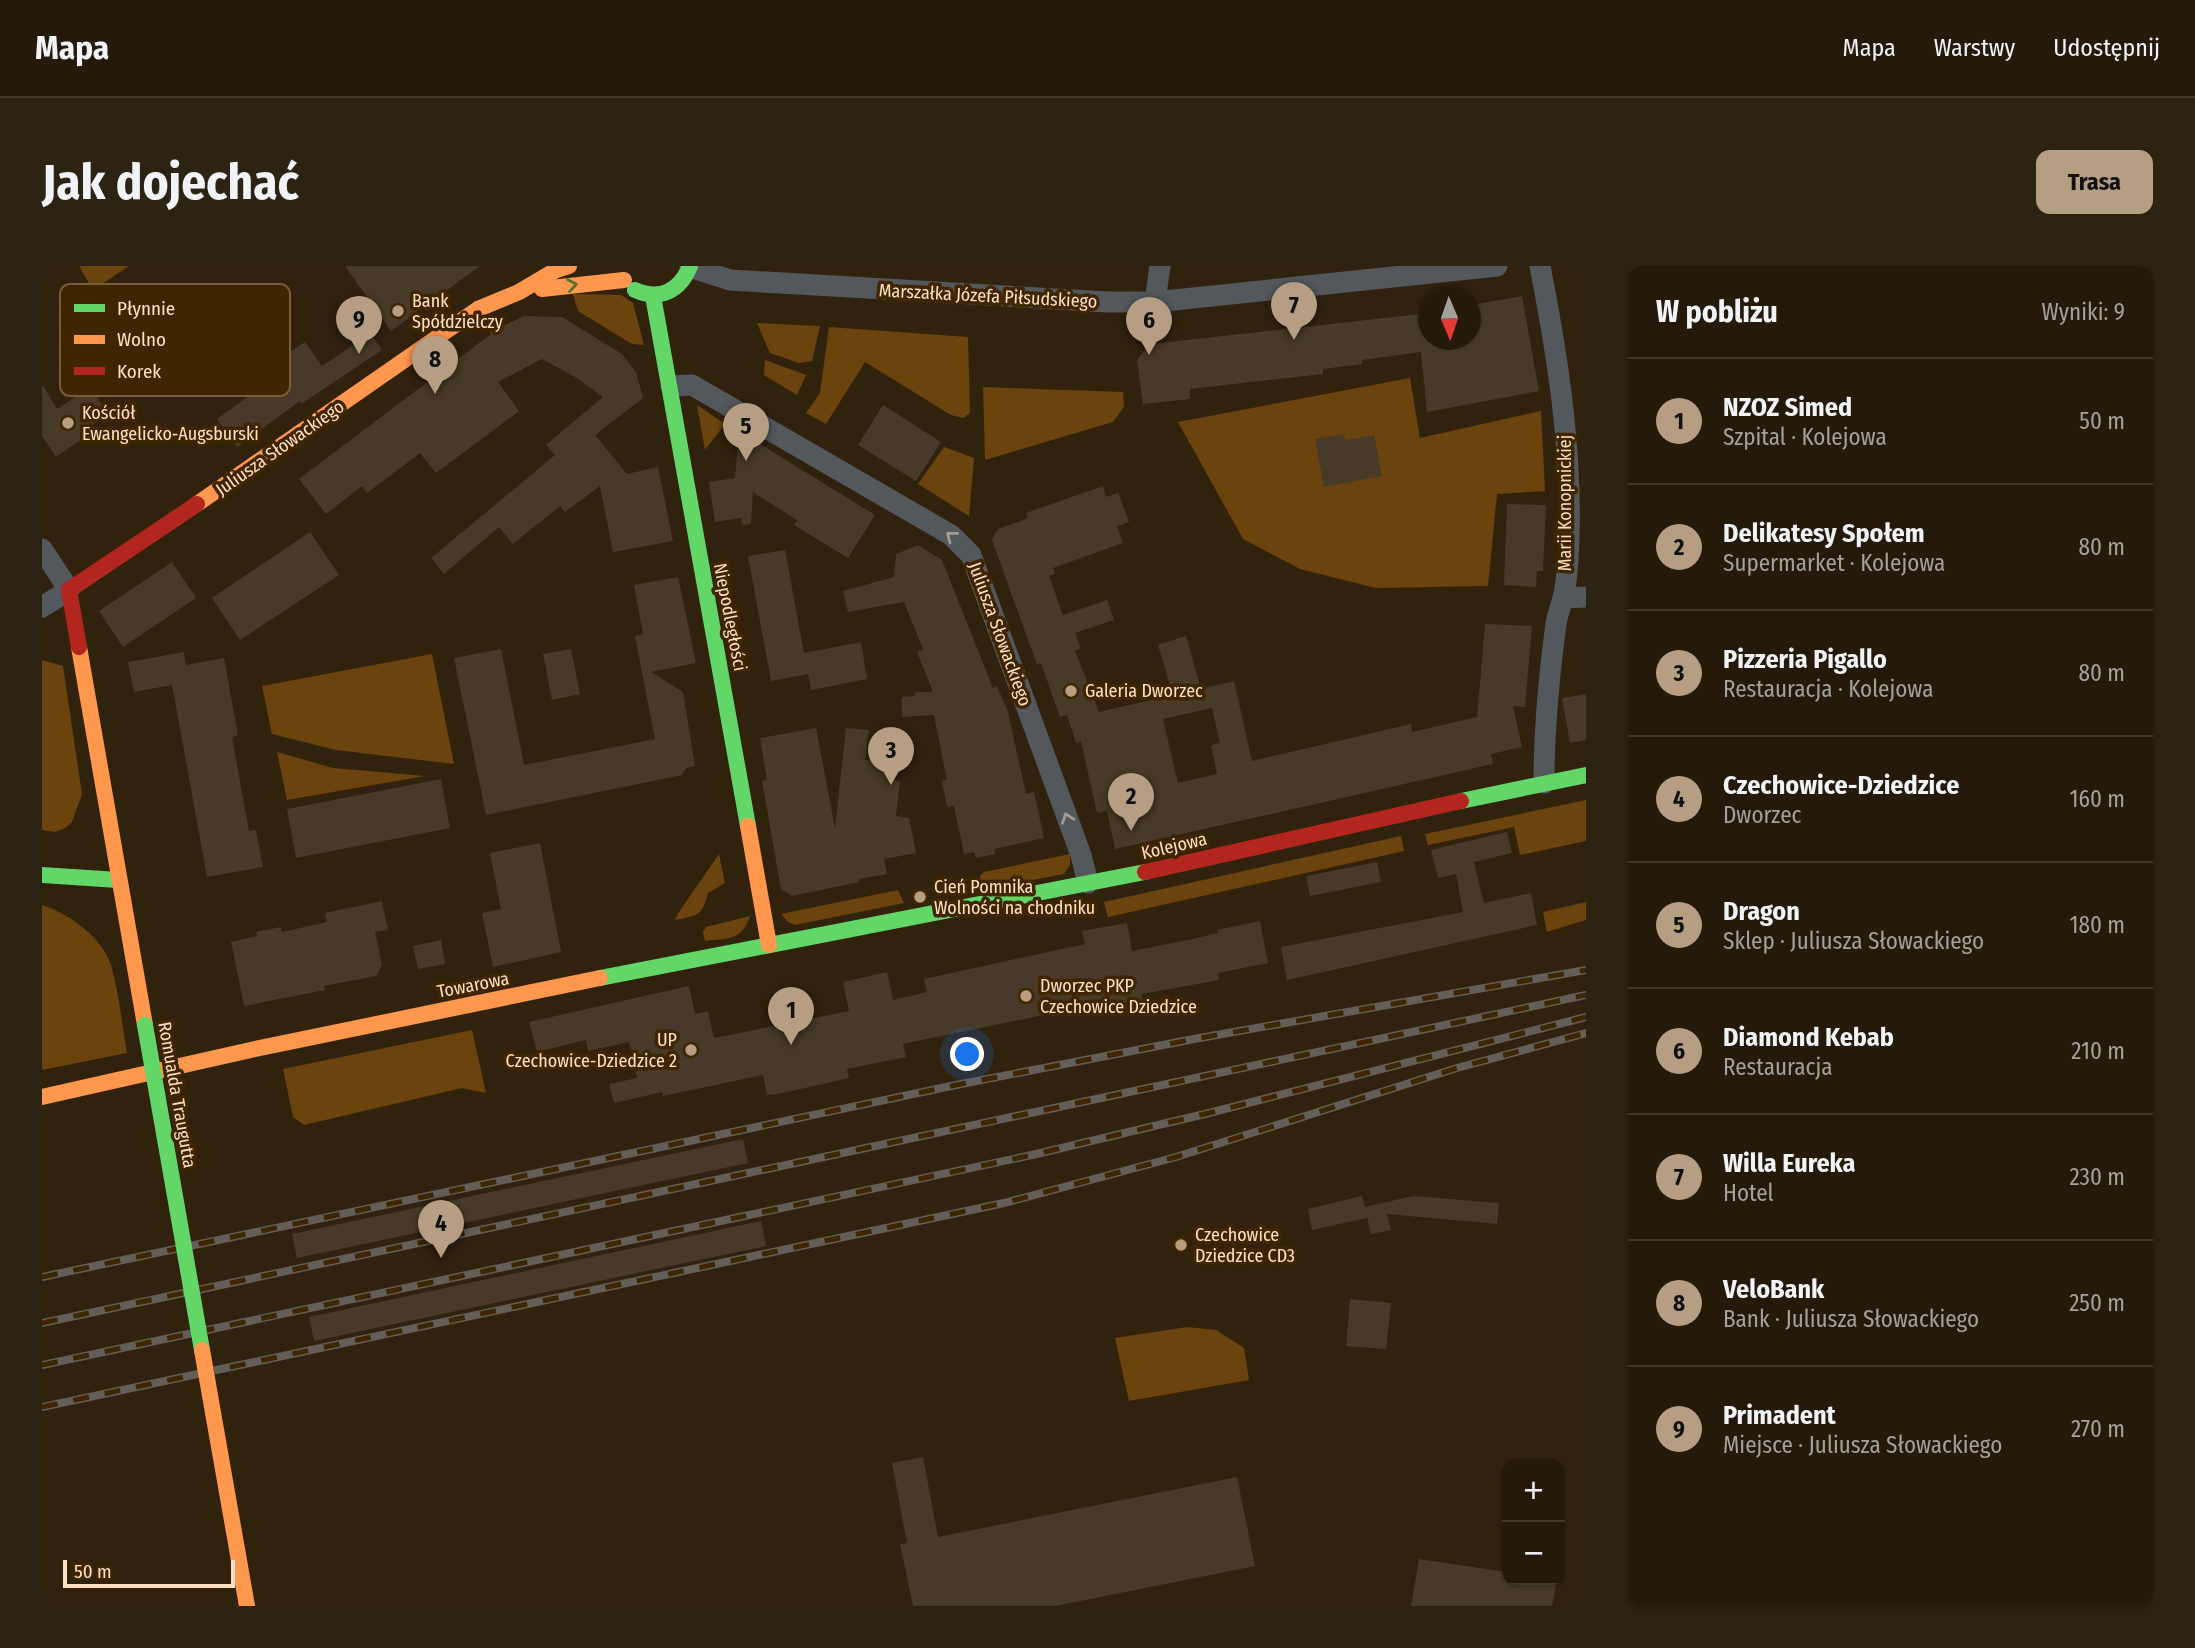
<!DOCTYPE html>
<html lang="pl">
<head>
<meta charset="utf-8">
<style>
  body { margin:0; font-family:"Fira Sans Condensed",sans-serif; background:#2d2313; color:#f1f3f6 }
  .controls { position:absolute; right:21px; bottom:21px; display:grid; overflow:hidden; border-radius:14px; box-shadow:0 2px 5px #0004 }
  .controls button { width:63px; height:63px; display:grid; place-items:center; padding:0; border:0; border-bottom:2px solid #42382b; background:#251a0a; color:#f1f3f6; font:35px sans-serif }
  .compass { position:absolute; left:1376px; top:21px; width:63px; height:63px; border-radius:50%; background:#251a0a; box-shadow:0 2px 5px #0004; rotate:178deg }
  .scale { position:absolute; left:21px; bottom:18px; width:172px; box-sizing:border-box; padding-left:7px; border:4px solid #fee1c2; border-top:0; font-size:19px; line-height:24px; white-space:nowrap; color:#fee1c2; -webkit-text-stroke:5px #3f2500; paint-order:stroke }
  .you { position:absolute; left:926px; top:789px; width:24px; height:24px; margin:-18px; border:5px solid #fff; border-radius:50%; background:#1a73e8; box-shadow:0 0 0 10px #1a73e833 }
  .badge { display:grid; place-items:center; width:46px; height:46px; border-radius:50%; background:#b69e83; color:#111; font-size:23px; font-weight:700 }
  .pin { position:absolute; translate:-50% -58px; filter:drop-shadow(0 2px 4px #0008) }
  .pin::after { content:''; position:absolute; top:37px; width:24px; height:21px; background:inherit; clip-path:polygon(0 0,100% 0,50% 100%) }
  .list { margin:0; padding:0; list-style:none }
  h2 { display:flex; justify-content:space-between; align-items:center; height:91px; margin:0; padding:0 28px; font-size:30px }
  h2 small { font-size:23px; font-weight:400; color:#a3a19c }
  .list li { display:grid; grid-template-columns:46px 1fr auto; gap:21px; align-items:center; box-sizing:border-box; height:126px; padding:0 28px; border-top:2px solid #42382b }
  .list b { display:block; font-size:26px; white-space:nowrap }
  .list p { margin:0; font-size:23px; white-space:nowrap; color:#a3a19c }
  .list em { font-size:23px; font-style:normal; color:#a3a19c }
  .map { position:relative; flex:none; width:1544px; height:1340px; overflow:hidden; border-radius:14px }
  header { display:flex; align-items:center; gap:42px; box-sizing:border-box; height:98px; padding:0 35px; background:#251a0a; border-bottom:2px solid #42382b }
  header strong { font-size:33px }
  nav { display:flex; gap:38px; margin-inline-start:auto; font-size:24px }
  .intro { display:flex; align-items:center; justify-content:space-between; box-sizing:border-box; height:168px; padding:0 42px }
  h1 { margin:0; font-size:49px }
  .button { padding:18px 32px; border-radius:14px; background:#b69e83; color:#111; font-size:24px; font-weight:700 }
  main { display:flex; gap:42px; padding:0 42px }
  aside { flex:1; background:#251a0a; border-radius:14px; box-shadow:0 2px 5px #0004 }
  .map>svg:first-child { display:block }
  .green { fill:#6a440c }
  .building { fill:#483a28; fill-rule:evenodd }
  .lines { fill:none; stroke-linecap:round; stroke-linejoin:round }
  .street { stroke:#53585d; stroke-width:21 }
  .fast { stroke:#63d668; stroke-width:16 }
  .slow { stroke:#ff974d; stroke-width:16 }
  .jam { stroke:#b3261e; stroke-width:16 }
  .rail-casing { stroke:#635e57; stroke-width:8 }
  .rail { stroke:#3f2500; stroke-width:5; stroke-dasharray:16; stroke-linecap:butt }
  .fast-bridge { stroke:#63d668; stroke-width:16 }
  .slow-bridge { stroke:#ff974d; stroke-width:16 }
  .oneway { stroke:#4f752f }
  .oneway2 { stroke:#a89c90 }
  .poi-dot { fill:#b69e83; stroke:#3f2500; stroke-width:2.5 }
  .labels { text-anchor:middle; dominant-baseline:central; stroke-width:7; stroke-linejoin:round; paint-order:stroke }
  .street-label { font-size:18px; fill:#fee1c2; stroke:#3f2500 }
  .poi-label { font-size:18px; fill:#fee1c2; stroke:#3f2500; text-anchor:start }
  .key { fill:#3f2500; stroke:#785d3a; stroke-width:2 }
  .key-label { font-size:19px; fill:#fee1c2 }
</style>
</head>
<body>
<header>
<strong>Mapa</strong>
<nav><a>Mapa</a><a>Warstwy</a><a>Udostępnij</a></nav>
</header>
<div class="intro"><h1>Jak dojechać</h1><a class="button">Trasa</a></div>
<main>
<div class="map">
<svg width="1544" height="1340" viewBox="0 0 1544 1340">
  <rect width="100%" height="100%" fill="#31220e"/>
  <!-- green -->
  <g class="green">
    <polygon points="37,0 87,0 51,24"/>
    <polygon points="531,28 579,29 591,37 602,79 590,78 536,45"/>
    <polygon points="715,57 778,60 770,95 757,97 728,87"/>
    <polygon points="787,61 926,71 928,147 921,152 909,149 823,96 784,158 764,147 778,127"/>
    <polygon points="723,94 764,109 755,129 722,109"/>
    <polygon points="1368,112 1378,172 1499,145 1503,225 1455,228 1446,320 1334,322 1258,303 1201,273 1136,156"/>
    <polygon points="941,121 1081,126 1082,141 1071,156 943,194"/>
    <polygon points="655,139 683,158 663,184"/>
    <polygon points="902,181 932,192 927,250 876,218"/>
    <polygon points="390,388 412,498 294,484 230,468 220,420"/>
    <polygon points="0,394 21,400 40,528 30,556 23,562 13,566 0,564"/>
    <polygon points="235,486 291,502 383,510 245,534"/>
    <polygon points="1544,534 1544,575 1478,589 1472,561 1386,579 1383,568"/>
    <polygon points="1359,570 1362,585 1066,651 1062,636"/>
    <path d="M677,588l6,29 -17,10c-7,24 -9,22 -33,27l4,-8z"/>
    <polygon points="1028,588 1028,599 1022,608 940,624 938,610 942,606"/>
    <polygon points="856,624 862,637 753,659 746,656 739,648"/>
    <polygon points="1544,636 1544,654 1505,666 1501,646"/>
    <path d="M0,639c26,8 60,32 69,60 8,28 11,59 16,88l-85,17z"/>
    <path d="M708,650c-8,25 -22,22 -45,25l-2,-9 3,-5z"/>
    <polygon points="430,764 444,827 420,822 262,859 251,851 241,803"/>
    <polygon points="1145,1061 1174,1064 1202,1082 1207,1114 1087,1135 1073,1072"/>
  </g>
  <!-- building -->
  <g class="building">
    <polygon points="303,0 438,0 349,65"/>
    <polygon points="1480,30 1497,125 1385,146 1379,86 1320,94 1320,98 1281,103 1281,108 1148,123 1148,133 1101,138 1095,94 1108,78 1387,47 1387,74 1429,74 1429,39"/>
    <polygon points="482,50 520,51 580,88 594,106 601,132 553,169 585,208 616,201 631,275 571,286 558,220 523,246 518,240 471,278 457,261 402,308 389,292 513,189 504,179 561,131 535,112 500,93 456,116 477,145 394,207 378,187 325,227 320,220 284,248 257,213 449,68 448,66"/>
    <polygon points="326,63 340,84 259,138 258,135 195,181 175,153 245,102 239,92 263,76 280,100 313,78 310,74"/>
    <polygon points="0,118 15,143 48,121 66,148 37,168 40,173 14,191 0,170"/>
    <polygon points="841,139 899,176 874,215 816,179"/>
    <polygon points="697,165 833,249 806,292 752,259 755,254 711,226 709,258 700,259 699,252 673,256 667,216 693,212"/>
    <polygon points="1302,168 1303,174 1332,169 1340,210 1282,221 1273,173"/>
    <path d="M1061,220l3,11 12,-4 11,29 -12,4 6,17 -70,25 2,6 -6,2 14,39 44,-15 7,20 -39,13 6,15 -6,3 24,61 74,-17 -15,-50 28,-9 15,53 33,-8 18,80 159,-37 1,8 65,-15 8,-93 47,2 -7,81 -12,-1 9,41 -31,7 2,10 -378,85 -8,-38 -10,2 -16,-72 -5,2 -9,-28 -7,2 -19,-54 -4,1 -13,-35 -32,-89 6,-11 30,-11 -2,-5zM1170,442l8,35 -9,2 6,29 -39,9 -15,-64z"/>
    <polygon points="1465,238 1504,239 1501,305 1495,305 1494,321 1462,319"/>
    <polygon points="268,266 297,309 198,374 170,332"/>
    <polygon points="876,279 900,294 951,422 955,420 966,446 984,528 992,526 1002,572 952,583 953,588 934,592 932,586 922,588 912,540 905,541 900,515 905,514 892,449 860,451 860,431 873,430 873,426 891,426 875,386 881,383 862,336 806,346 801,325 852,311 854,288"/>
    <polygon points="743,284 762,387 819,376 825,413 769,424 766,408 729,415 706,290"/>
    <polygon points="130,296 154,332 81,381 57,345"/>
    <polygon points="636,311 654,397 609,406 641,426 653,500 644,502 640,509 444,549 412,392 459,383 482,499 613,473 593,370 601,368 592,319"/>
    <polygon points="529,383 538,428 510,434 501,388"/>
    <polygon points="142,386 144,399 182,392 196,469 190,471 207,565 214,564 221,601 165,611 130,419 92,426 86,396"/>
    <polygon points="1544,428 1544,474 1528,477 1520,432"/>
    <polygon points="774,462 793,562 804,462 827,464 823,494 852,497 850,514 858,515 854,550 867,552 874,587 842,593 845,608 817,613 817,616 750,630 739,623 720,515 725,514 718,472"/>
    <polygon points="399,513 408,562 254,592 245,543"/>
    <polygon points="1465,566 1470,587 1432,596 1442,637 1489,627 1495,659 1245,714 1239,681 1421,646 1414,608 1396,612 1389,584"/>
    <polygon points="498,577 519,686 451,701 440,647 459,643 448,587"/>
    <polygon points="1335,596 1339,616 1268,630 1264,610"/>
    <polygon points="340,635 346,664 333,666 340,699 334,710 282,720 283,724 202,740 189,676 215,670 214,666 239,661 240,666 285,656 283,647"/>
    <polygon points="1218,655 1226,697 1176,707 1177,714 1100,728 1102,741 1058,751 1055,738 861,778 864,791 805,803 807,812 736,828 725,829 721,809 621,830 620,826 572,837 567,818 595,812 587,776 546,785 544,774 495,786 487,756 647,720 653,748 666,745 672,772 807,745 801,716 845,706 851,734 885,726 882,713 1043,678 1040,665 1085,657 1090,685 1146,674 1176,667 1175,664"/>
    <polygon points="399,674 403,698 376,703 371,680"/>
    <polygon points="701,873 706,897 255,992 250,968"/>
    <polygon points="1320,930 1323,941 1371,930 1457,937 1455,958 1345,948 1349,964 1329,968 1324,946 1325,952 1270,964 1266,943"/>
    <polygon points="719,955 724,980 272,1075 267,1051"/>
    <polygon points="1308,1033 1349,1037 1344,1083 1304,1080"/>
    <polygon points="881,1191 896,1271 1195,1211 1213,1300 1013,1340 871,1340 858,1278 865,1277 850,1197"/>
    <polygon points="1377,1293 1465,1306 1465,1314 1515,1314 1510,1340 1369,1340"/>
  </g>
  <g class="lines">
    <!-- street -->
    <g class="street">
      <path d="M1498,0c19,97 34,196 28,295 -1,12 -2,26 -5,37 -2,9 -6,17 -7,26 -7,52 -12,106 -12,159"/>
      <polyline points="648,1 688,14 1066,36 1113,36 1455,0"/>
      <polyline points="1113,36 1118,0"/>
      <polyline points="629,120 650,119 909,269 929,289 1039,589 1046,617"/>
      <polyline points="0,283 27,324 0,341"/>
      <polyline points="1521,332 1544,331"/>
    </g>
    <!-- fast -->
    <g class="fast">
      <path d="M593,24c25,11 45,1 55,-24"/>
      <polyline points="611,30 706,560"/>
      <polyline points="1419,535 1544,509"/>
      <polyline points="0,609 76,614"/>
      <polyline points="558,712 1103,606"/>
    </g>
    <!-- slow -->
    <g class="slow">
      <polyline points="500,23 582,14"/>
      <polyline points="155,238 436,43 477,26 514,4 527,0"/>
      <polyline points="37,381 103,759"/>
      <polyline points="706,560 727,679"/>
      <polyline points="0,831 213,783 558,712"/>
    </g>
    <!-- jam -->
    <g class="jam">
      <polyline points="37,381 27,324 155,238"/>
      <polyline points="1103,606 1419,535"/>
    </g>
    <!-- rail casing -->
    <g class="rail-casing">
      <g id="rail">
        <polyline points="0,1011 914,819 1152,773 1544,704"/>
        <polyline points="0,1057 1544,729"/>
        <polyline points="0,1099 990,889 1167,847 1544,751"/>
        <polyline points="0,1141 962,937 1134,891 1415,802 1544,767"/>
      </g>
    </g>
    <!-- rail -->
    <use href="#rail" class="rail"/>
    <!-- fast-bridge -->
    <polyline class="fast-bridge" points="103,759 160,1084"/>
    <!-- slow-bridge -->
    <polyline class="slow-bridge" points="160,1084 205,1340"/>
  </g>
  <!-- one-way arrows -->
  <defs><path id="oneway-chevron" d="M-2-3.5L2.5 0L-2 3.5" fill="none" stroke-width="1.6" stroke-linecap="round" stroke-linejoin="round" transform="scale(1.75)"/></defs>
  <use class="oneway" href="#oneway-chevron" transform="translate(530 19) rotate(-10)"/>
  <g class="oneway2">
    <use href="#oneway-chevron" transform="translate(909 270) rotate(-142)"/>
    <use href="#oneway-chevron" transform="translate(1025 552) rotate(-110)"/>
  </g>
  <!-- markers -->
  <g class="poi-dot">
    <circle cx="356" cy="45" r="7"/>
    <circle cx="26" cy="157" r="7"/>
    <circle cx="1029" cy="425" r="7"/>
    <circle cx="878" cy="631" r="7"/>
    <circle cx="984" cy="730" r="7"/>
    <circle cx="649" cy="784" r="7"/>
    <circle cx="1139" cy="979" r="7"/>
  </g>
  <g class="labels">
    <!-- street labels -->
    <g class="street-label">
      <text transform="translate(946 30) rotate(3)">Marszałka Józefa Piłsudskiego</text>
      <text transform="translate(238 182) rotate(-35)">Juliusza Słowackiego</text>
      <text transform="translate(1523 237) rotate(-90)">Marii Konopnickiej</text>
      <text transform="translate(688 351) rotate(79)">Niepodległości</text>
      <text transform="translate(958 368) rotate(70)">Juliusza Słowackiego</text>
      <text transform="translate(1132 580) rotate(-13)">Kolejowa</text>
      <text transform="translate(431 719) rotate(-11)">Towarowa</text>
      <text transform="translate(135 829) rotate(80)">Romualda Traugutta</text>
    </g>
    <!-- poi labels -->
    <g class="poi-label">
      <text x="370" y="35">Bank<tspan x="370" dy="21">Spółdzielczy</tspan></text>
      <text x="40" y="147">Kościół<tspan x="40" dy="21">Ewangelicko-Augsburski</tspan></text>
      <text x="1043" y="425">Galeria Dworzec</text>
      <text x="892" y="621">Cień Pomnika<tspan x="892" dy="21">Wolności na chodniku</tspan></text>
      <text x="998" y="720">Dworzec PKP<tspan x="998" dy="21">Czechowice Dziedzice</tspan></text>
      <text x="635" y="774" text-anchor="end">UP<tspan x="635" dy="21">Czechowice-Dziedzice 2</tspan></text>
      <text x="1153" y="969">Czechowice<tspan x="1153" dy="21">Dziedzice CD3</tspan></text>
    </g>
  </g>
  <!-- legend -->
  <rect x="18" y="18" width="230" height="112" rx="10" class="key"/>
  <rect x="32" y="38" width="31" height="8" fill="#63d668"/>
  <rect x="32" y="69" width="31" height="9" fill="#ff974d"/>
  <rect x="32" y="101" width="31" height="8" fill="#b3261e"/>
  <g class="key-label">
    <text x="75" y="49">Płynnie</text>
    <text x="75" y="80">Wolno</text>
    <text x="75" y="112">Korek</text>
  </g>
</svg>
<div class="controls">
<button>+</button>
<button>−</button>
</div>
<svg class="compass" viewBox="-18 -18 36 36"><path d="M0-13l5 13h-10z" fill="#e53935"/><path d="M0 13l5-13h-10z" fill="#a3a19c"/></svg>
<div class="scale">50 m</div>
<div class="you"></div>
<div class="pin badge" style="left:749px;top:779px">1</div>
<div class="pin badge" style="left:1089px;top:565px">2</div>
<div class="pin badge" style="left:849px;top:519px">3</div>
<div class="pin badge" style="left:399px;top:992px">4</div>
<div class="pin badge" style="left:704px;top:195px">5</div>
<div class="pin badge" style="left:1107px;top:89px">6</div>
<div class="pin badge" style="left:1252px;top:74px">7</div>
<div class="pin badge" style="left:393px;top:128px">8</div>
<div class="pin badge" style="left:317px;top:88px">9</div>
</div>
<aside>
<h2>W pobliżu<small>Wyniki: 9</small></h2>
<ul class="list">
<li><span class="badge">1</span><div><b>NZOZ Simed</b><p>Szpital · Kolejowa</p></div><em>50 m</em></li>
<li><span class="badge">2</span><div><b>Delikatesy Społem</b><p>Supermarket · Kolejowa</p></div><em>80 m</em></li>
<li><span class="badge">3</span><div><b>Pizzeria Pigallo</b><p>Restauracja · Kolejowa</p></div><em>80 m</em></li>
<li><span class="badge">4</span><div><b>Czechowice-Dziedzice</b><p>Dworzec</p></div><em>160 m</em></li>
<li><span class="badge">5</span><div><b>Dragon</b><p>Sklep · Juliusza Słowackiego</p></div><em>180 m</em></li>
<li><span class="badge">6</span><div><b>Diamond Kebab</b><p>Restauracja</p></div><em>210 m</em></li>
<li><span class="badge">7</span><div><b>Willa Eureka</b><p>Hotel</p></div><em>230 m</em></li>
<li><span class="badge">8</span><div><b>VeloBank</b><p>Bank · Juliusza Słowackiego</p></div><em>250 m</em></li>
<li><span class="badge">9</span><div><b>Primadent</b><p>Miejsce · Juliusza Słowackiego</p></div><em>270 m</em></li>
</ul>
</aside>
</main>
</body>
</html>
